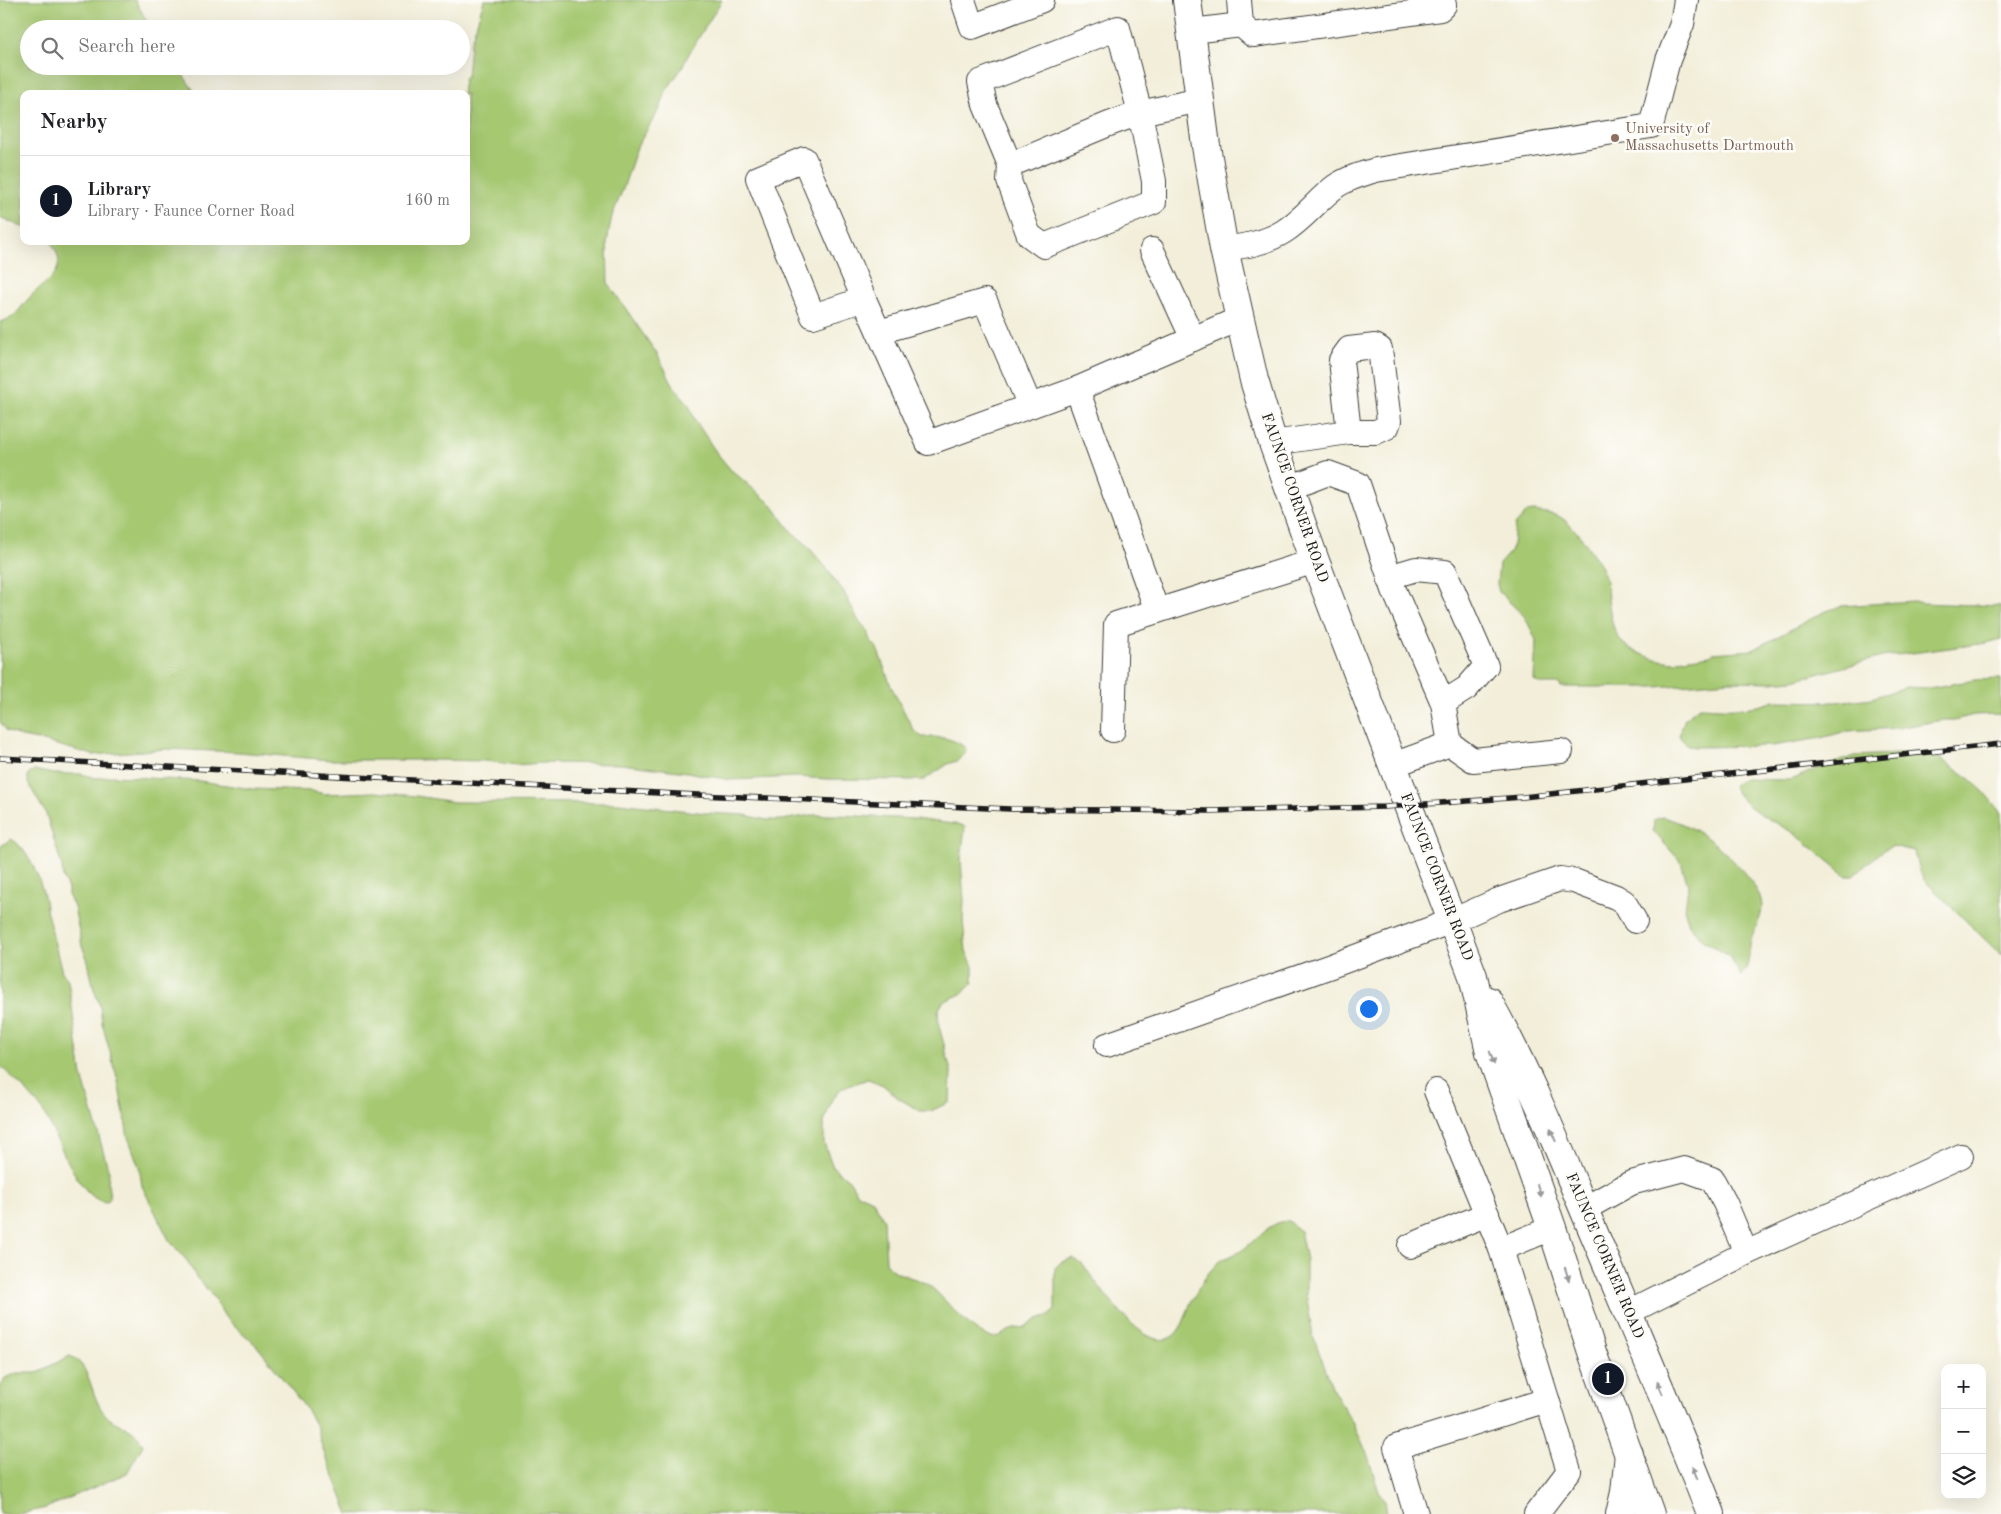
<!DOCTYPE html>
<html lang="en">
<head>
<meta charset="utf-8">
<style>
  body { margin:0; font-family:"Old Standard TT",serif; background:#f2f2f2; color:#202124 }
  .controls { position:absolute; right:15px; bottom:15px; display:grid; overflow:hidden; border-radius:10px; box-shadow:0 5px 20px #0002 }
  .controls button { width:45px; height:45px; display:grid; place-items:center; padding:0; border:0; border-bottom:1px solid #e0e0e0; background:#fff; color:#202124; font:25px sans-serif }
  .you { position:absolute; left:1368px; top:1008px; width:18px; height:18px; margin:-12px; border:4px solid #fff; border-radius:50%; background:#1a73e8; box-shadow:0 0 0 8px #1a73e833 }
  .badge { display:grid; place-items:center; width:32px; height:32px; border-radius:50%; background:#111827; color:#fff; font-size:16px; font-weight:700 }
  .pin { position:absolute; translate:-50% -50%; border:2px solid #fff; box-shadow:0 1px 5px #0006 }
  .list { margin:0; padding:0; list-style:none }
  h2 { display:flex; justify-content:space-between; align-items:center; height:65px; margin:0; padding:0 20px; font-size:21px }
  h2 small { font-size:16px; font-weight:400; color:#757577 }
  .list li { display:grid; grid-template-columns:32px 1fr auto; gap:15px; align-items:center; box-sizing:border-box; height:90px; padding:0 20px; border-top:1px solid #e0e0e0 }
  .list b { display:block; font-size:19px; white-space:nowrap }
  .list p { margin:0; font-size:16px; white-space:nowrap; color:#757577 }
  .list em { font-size:16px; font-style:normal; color:#757577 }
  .icon { flex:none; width:28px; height:28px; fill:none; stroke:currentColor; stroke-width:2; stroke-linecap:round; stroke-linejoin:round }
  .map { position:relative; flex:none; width:2001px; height:1514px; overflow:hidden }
  .search { position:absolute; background:#fff; box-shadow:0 5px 20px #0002; left:20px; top:20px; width:450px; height:55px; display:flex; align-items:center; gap:12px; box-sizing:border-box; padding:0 18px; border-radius:28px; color:#757577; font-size:19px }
  .panel { position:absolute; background:#fff; box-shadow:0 5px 20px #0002; left:20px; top:90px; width:450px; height:155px; border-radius:10px }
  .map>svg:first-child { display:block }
  .green { fill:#a5c871; stroke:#607246 }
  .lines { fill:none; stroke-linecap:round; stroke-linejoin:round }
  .minor-casing { stroke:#3c3c38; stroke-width:26 }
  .major-casing { stroke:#3c3c38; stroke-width:30 }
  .highway-casing { stroke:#3c3c38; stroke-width:30 }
  .minor { stroke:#fff; stroke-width:24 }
  .major { stroke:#fff; stroke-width:28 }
  .highway { stroke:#fff; stroke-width:28 }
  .rail-casing { stroke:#1c1c1c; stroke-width:5.5 }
  .rail { stroke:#fdfcf7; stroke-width:4; stroke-dasharray:11; stroke-linecap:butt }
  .oneway { fill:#999 }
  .education-dot { fill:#8d6e63; stroke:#fdfcf7; stroke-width:2 }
  .labels { text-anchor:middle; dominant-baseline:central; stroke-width:5; stroke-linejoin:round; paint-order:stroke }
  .education-label { font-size:15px; fill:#785e54; stroke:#fdfcf7; text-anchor:start }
  .street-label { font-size:15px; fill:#1c1c1c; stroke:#fdfcf7 }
</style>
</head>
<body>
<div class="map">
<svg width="2001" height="1514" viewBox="0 0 2001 1514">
  <rect width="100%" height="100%" fill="#fdfcf7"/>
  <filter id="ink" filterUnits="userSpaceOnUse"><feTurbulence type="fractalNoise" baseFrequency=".02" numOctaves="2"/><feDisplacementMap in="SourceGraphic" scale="10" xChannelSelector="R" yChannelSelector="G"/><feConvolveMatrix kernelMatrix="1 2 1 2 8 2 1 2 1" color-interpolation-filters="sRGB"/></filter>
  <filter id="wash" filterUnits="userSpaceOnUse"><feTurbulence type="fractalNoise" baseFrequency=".0096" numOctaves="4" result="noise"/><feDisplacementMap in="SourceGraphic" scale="20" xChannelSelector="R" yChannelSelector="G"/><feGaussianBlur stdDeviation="1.12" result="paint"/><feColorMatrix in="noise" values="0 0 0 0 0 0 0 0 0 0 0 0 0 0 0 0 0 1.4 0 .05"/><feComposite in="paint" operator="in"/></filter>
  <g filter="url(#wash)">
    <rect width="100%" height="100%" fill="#f2eed9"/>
    <!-- green -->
    <g class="green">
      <polygon points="0,0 135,0 151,29 29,29 29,66 177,66 196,94 24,94 24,228 0,217"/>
      <path d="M484,0h238l-35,57 -5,11 -16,23 -5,15 -24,41 -14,42 -11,27 -5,26 1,41 49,71 18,34 13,15 7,17 21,32 14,17 41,35 21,28 13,11 25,29 4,8 9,10 15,30 10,11 3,10 6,7 14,38 23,45 8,6c18,0 29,0 44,11l-1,6 -8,7 -9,3 -24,16 -97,-1 -30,-2 -67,3 -43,-8 -66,-8 -79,-1 -25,2 -31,-4 -50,-1h-106l-92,-8 -72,-3 -73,6 -50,-14 -21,-4 -15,-6 -7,-9v-400c16,-4 19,-13 29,-24 16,-18 44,-26 21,-57h416v-147h-4l2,-16 3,-2 3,-31z"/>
      <path d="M1534,511c9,2 18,2 26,6 15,8 43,48 46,64 2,16 4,47 14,59 10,13 41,22 56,22l2,-2 32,-5 3,-2 39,-3 72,-38 17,-6 73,-5 7,2 80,3v33l-14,4 -105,14 -88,23 -23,2 -42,-1 -73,6h-95l-2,-3h-19l-6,-4 2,-40 -11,-23 -26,-25 -2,-8 2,-20 11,-12 3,-8 2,-19 12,-13z"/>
      <path d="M2001,679v35l-27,1 -20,5h-11l-45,8 -51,3 -26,7 -49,8 -78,1 -8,-3 -7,-8 6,-18 14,-11c24,1 52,4 75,-6l63,1 35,-4 34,-11 23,1 46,-8z"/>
      <path d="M1917,753l22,5 26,17 19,17 17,21v142l-77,-75 -5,-9 -5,-20 -22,-5 -7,3 -32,27h-6c-16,-13 -32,-26 -48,-39 -22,-16 -54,-25 -66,-51l9,-7 49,1 25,-11 39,-13z"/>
      <path d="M34,770l19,4h29l14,4 17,-2 87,5 52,8 59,2 14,3 49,-2 42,4 38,6 165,1 87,10 39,2 22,5h15l29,-5h26l78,4 46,6 4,2 -4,33 3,41 -1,20 3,30 7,15v17l-12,11 -18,8 -5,9 1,15 12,45 -1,31 -19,9h-11l-22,-13 -15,-13 -15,-6 -26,9 -10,11 -8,23v21l9,24 16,13 9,14 15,6 11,20 2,42c9,16 32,14 45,25 14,11 47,55 66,50 6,-2 11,-7 17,-8 4,-1 8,-1 11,-2 5,-2 9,-6 13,-8 8,-3 10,-2 17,-9v-42l6,-6 12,-4 10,7c15,19 68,101 95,66 7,-9 9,-21 14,-31 6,-10 13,-24 21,-32 11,-13 21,-11 32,-20 13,-10 25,-27 44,-27l11,10 6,29v34l7,42 21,56 19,31 14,30 12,39 5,8 2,14h-1037l-27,-67 -5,-19 -12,-21 -48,-61 -32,-29 -10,-18 -19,-22 -8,-15 -19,-22 -27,-54 -3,-19 -11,-30 -10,-56 -16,-58 -2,-17 -6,-16 -7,-32 -5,-12 -8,-39 -6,-12v-6l-5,-11 -1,-12 -16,-52 -18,-31v-8z"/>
      <path d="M1662,817c37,9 68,36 90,66 3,5 8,11 9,17 4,14 -6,27 -10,40 -3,13 0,26 -10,36l-12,-20 -25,-15 -15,-16 -4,-14 3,-26 -7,-23 -28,-31 1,-11z"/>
      <path d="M11,839c18,9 34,50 35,70l16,63 6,8 14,96 27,96 -1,12 2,14 -3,4c-30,0 -52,-76 -69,-98 -12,-14 -26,-26 -38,-39v-217l1,-2z"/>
      <path d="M70,1356c22,9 20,42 35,58 12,14 28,10 38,31l-16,28 -81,35 -28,6h-18v-126l5,-10 11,-5h20z"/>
    </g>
  </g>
  <g filter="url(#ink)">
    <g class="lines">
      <!-- minor casing -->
      <g class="minor-casing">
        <g id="minor">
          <polyline points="963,0 972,27 1042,0"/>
          <polyline points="1239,0 1241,25"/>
          <polyline points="1192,31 1241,25 1253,35 1440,9 1444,5 1443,0"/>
          <polyline points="1010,165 1109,124 1140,113 1118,28 980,82 985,105 1010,165 1009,181 1029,235 1044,246 1154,202 1154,181 1140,113 1200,100"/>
          <path d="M1224,249c21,-3 41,-6 59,-17 21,-13 34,-32 53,-46 12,-8 26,-12 40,-16l275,-44 17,-66 14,-36 4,-24"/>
          <polyline points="1152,250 1193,339"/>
          <polyline points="864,299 804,159 758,178 813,316 864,299 928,443 1077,389"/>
          <polyline points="879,332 985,301 1030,406"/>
          <polyline points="1273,443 1349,432 1376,432 1387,427 1389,421 1380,349 1375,346 1349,349 1341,360 1349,432"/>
          <polyline points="1289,488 1328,473 1358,484 1394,590 1443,703 1450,744"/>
          <polyline points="1389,577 1416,569 1445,572 1486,666 1467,688 1443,703"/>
          <polyline points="1157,611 1077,389 1239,319"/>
          <polyline points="1113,730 1116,624 1315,561"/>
          <polyline points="1393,765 1450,744 1473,760 1561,751"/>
          <polyline points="1107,1045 1331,966 1452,921 1499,900 1560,879 1574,881 1616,897 1624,902 1635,921"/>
          <polyline points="1436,1091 1501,1249 1569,1471 1536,1514"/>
          <polyline points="1584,1209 1631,1183 1684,1169 1712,1179 1725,1203 1746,1253"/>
          <polyline points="1410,1246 1487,1214"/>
          <polyline points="1501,1249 1552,1228"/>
          <polyline points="1627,1313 1746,1253 1961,1156"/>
          <polyline points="1416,1514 1396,1447 1547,1400"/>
        </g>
      </g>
      <!-- major casing -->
      <g class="major-casing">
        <g id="major">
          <polyline points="1187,0 1206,146 1224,249 1254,380 1273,443 1315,561 1473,976 1490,1052 1552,1228 1593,1355 1650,1514"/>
          <path d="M1488,1001c44,78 76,162 111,244 38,90 77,179 112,269"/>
        </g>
      </g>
      <!-- highway casing -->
      <g class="highway-casing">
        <polyline id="highway" points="1620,1514 1625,1492 1629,1454"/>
      </g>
      <!-- minor -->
      <use href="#minor" class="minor"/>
      <!-- major -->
      <use href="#major" class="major"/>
      <!-- highway -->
      <use href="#highway" class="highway"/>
      <!-- rail casing -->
      <g class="rail-casing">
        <polyline id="rail" points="0,758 677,794 1010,809 1208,811 1385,807 1523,797 2001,744"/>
      </g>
      <!-- rail -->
      <use href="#rail" class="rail"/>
    </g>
    <!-- one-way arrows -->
    <defs><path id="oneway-solid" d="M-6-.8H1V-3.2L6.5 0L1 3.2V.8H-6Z" transform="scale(1.25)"/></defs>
    <g class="oneway">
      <use href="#oneway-solid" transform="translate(1492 1058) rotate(71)"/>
      <use href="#oneway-solid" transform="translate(1553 1135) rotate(-113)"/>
      <use href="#oneway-solid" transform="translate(1539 1190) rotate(71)"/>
      <use href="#oneway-solid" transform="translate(1567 1274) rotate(72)"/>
      <use href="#oneway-solid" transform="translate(1660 1388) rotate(-113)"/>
      <use href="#oneway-solid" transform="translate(1695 1473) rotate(-112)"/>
    </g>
  </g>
  <!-- markers -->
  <circle class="education-dot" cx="1615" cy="138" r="5"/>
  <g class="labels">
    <!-- education labels -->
    <g class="education-label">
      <text x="1625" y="129">University of<tspan x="1625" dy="17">Massachusetts Dartmouth</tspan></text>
    </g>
    <!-- street labels -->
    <g class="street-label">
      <text transform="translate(1294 498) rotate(71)">FAUNCE CORNER ROAD</text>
      <text transform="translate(1436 877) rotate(69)">FAUNCE CORNER ROAD</text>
      <text transform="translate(1604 1256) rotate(67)">FAUNCE CORNER ROAD</text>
    </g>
  </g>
</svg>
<div class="controls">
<button>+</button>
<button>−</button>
<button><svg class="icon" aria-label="layers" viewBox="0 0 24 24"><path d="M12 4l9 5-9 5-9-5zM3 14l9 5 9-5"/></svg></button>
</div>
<div class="you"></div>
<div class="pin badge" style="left:1608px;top:1379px">1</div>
<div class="search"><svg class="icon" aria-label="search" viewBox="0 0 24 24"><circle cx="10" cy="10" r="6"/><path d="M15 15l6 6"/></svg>Search here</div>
<section class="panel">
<h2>Nearby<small></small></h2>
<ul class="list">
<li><span class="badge">1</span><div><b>Library</b><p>Library · Faunce Corner Road</p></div><em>160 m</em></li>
</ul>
</section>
</div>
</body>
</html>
